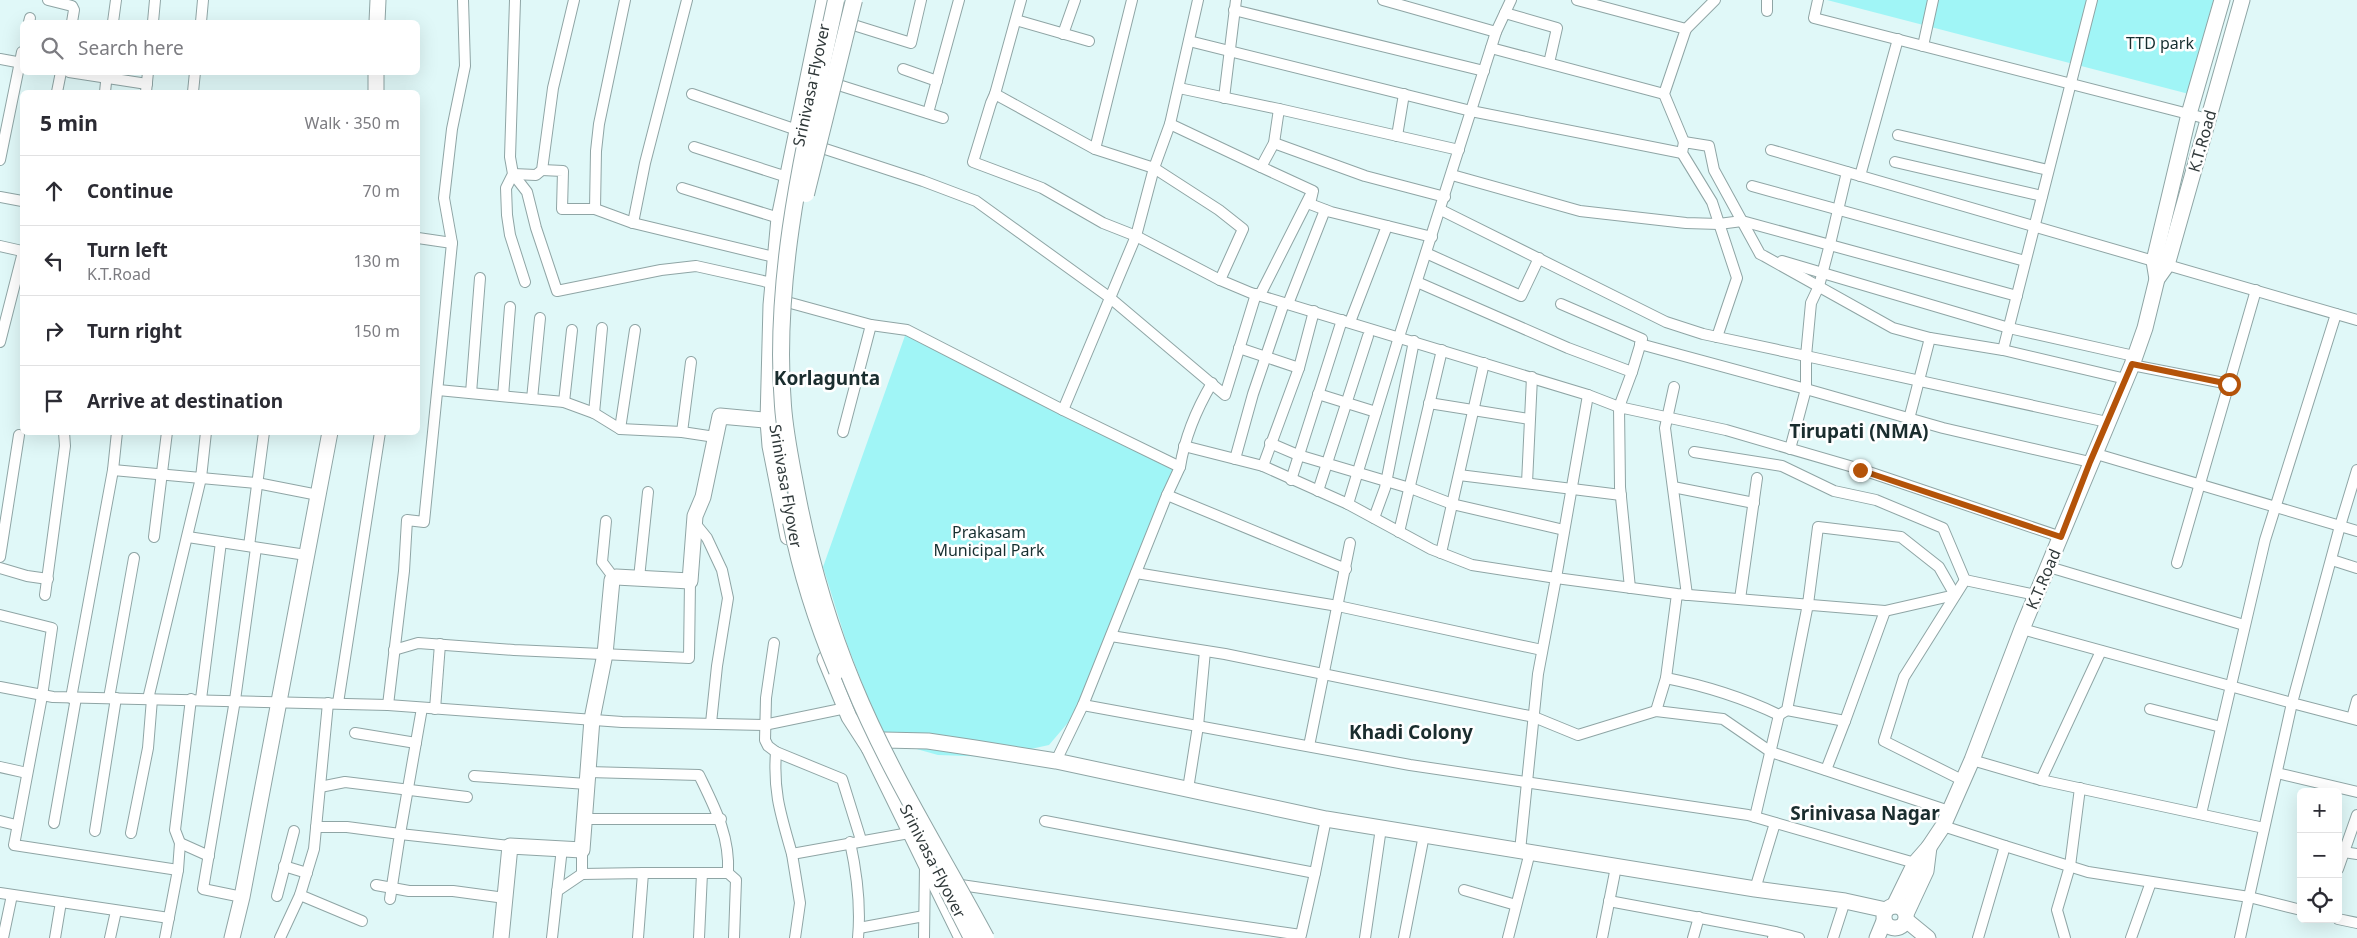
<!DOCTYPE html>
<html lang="en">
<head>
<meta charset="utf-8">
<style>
  body { margin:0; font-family:"Noto Sans",sans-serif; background:#f7f7f7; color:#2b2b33 }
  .controls { position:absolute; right:15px; bottom:15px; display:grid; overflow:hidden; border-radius:8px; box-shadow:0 5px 20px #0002 }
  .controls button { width:45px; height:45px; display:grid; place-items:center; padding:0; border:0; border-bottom:1px solid #e1e1e2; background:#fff; color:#2b2b33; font:25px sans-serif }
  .stop { position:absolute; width:15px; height:15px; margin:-11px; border:4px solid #b45309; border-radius:50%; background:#fff }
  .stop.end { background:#b45309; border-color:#fff; box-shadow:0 1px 5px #0008 }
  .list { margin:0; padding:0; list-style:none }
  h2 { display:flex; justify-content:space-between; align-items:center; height:65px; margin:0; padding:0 20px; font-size:21px }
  h2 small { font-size:16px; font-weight:400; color:#7c7c81 }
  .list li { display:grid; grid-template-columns:32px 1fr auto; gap:15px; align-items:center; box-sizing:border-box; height:70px; padding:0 20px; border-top:1px solid #e1e1e2 }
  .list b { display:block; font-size:19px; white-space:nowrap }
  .list p { margin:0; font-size:16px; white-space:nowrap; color:#7c7c81 }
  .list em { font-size:16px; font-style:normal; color:#7c7c81 }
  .icon { flex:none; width:28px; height:28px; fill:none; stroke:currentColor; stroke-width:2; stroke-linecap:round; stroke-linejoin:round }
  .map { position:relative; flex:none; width:2357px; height:938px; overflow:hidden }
  .search { position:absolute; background:#fff; box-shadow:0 5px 20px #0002; left:20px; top:20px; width:400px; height:55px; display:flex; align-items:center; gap:12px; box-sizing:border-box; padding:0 18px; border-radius:8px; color:#7c7c81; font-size:19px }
  .panel { position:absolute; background:#fff; box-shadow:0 5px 20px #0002; left:20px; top:90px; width:400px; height:345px; border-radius:8px }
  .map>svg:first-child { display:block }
  .green { fill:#a0f5f6 }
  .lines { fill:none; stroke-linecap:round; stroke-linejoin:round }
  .street-casing { stroke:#8fa5a5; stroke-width:12 }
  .secondary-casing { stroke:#8fa5a5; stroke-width:17 }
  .street { stroke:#fff; stroke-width:10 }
  .secondary { stroke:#fff; stroke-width:15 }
  .primary-bridge-casing { stroke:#8fa5a5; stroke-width:18; stroke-linecap:butt }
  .primary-bridge { stroke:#fff; stroke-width:16 }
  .route { stroke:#b45309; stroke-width:6 }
  .labels { text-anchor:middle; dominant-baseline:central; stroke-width:5; stroke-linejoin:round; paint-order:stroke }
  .park-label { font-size:16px; fill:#172f30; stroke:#fff }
  .street-label { font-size:16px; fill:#30393a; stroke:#fff }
  .quarter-label { font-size:19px; font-weight:bold; fill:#1a2d2e; stroke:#fff }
</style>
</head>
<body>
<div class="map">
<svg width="2357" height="938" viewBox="0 0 2357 938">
  <rect width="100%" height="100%" fill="#e0f8f8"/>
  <!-- green -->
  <g class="green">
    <polygon points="1827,0 2216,0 2189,94"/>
    <polygon points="907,330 1180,467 1083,705 1049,745 994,757 938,755 884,740 847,644 823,567"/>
  </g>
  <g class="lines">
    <!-- street casing -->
    <g class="street-casing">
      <g id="street">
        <polyline points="48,0 72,6 74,10 72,22"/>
        <polyline points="515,0 510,157 513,174 506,188 507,215 510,235 525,282"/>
        <polyline points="1021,0 995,94 1095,149 1154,168 1219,210 1243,229 1220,280"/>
        <polyline points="1383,0 1496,32"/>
        <polyline points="1511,0 1496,32 1399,337 1348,504 1431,549 1472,565 1556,578 1538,674 1520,851"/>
        <polyline points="1577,0 1686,29 1664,94 1684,142"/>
        <polyline points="1767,0 1767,11"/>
        <polyline points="1818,0 1814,18 2208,119"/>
        <polyline points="1234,10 1484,71"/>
        <polyline points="1505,13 1557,28 1549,63"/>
        <polyline points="1016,20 1089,41"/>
        <polyline points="29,22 30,18"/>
        <polyline points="113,22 116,0"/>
        <polyline points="153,22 155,0"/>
        <polyline points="201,22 203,0"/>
        <polyline points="844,22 911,43 921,0"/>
        <polyline points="1686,29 1715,0"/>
        <polyline points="1063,34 1075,0"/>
        <polyline points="1189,41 1471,111 1682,153"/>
        <polyline points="1923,46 1933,0"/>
        <polyline points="1491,48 1664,94"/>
        <polyline points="0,59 22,63"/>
        <polyline points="903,69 937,81"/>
        <polyline points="69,72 147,84"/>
        <polyline points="829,82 943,118"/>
        <polyline points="1179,88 1279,109 1459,150"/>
        <polyline points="57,92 61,72"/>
        <polyline points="105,92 107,73"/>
        <polyline points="146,92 148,72"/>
        <polyline points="193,92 195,72"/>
        <polyline points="692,94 797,130"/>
        <path d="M995,94l-4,9 -18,59 69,26 61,35 33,13 84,44 31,13 337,102 -32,183 121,16 208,17 70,-16 -16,-28 -38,-30 -83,-10 -10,77 -21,106 -8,5c-37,-18 -73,-29 -113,-37l11,-84"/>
        <polyline points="1224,98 1236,0"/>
        <polyline points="928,113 959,0"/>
        <polyline points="1170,124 1261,167 1274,143 1279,109"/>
        <polyline points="1898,135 2048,170"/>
        <polyline points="1397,136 1404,94"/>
        <polyline points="1274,143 1365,176 1445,197"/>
        <polyline points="813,145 923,181 976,201 1109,297 1225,395 1256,294"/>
        <polyline points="694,147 787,177"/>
        <polyline points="1095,149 1132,0"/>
        <polyline points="1771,150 2357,320"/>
        <polyline points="0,160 22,52"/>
        <polyline points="1895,162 2042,196"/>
        <polyline points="1261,167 1313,191 1310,204 1331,212 1432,237"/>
        <polyline points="542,170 563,171 562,209 595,209 633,223 774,257"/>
        <polyline points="513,174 527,192 536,228 557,291 661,270 696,266 772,283"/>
        <polyline points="513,174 536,175 542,170 553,88 574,0"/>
        <polyline points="1452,175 1580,211 1686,223 1719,224 1742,221 2017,296"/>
        <polyline points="1860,176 1898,39"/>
        <polyline points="1752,186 2025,261"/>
        <polyline points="682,188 779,218"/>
        <polyline points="0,197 22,201"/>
        <polyline points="595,209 596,151 599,124 625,0"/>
        <polyline points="1441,210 1666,322 1703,334 1806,356 1811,303 1819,286 1830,244 1847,172"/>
        <polyline points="633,223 645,163 687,0"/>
        <polyline points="418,238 452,243"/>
        <polyline points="0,246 22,251"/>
        <polyline points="1426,253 1521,296 1539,258"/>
        <polyline points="1782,261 2009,328 2134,356"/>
        <polyline points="1417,282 1568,348 1632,372 1619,407 1588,395"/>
        <polyline points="1260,295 1310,196"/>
        <polyline points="787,302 871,325 907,330 1063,410 1180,467 1167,495 1083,705 1056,761"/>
        <polyline points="1288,304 1325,210"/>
        <polyline points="1561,304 1642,339 1632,372"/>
        <polyline points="1350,322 1387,226"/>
        <polyline points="1717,337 1737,278 1712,202 1682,153 1684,142 1709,146 1714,170 1760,254 1764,256 1893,328 1930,338 2003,350 2126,379"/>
        <polyline points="0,342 22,256"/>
        <polyline points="1640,344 1806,389 1806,356 2107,422"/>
        <polyline points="1239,348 1299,368"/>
        <polyline points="2003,350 2092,0"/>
        <polyline points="691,362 682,432 715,437"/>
        <polyline points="2132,365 2229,384"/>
        <polyline points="1674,387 1665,428 1687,595"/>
        <polyline points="438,390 564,402 594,413 620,429 682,432"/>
        <polyline points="471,393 480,278"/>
        <polyline points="1318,394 1376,412"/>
        <polyline points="503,396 510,307"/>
        <polyline points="532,399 540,318"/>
        <polyline points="564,402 572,330"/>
        <polyline points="1429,403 1529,419"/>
        <polyline points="1063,410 1136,236 1154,168 1170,124 1198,0"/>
        <polyline points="594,413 602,328"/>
        <polyline points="1909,419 1930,338"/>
        <polyline points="620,429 635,330"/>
        <polyline points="843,432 871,325"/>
        <polyline points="1270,443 1298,455 1413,489 1452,504 1564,530"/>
        <polyline points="1184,446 1263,466 1348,504"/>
        <polyline points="1790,449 1806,389 1943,428 2090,462"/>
        <polyline points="1694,452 1782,466 1834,491 1876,500 1943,528 1965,580"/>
        <polyline points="2093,453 2357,531"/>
        <polyline points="1235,459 1253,394 1284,303"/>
        <polyline points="1263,466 1299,368 1314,311"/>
        <path d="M1180,467c5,-31 16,-57 32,-84"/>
        <polyline points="113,470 201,478 206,432"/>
        <polyline points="2357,470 2340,526 2292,703 2357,720"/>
        <polyline points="1459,475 1621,495"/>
        <polyline points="1291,480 1342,320"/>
        <polyline points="1527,483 1532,377"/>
        <polyline points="1673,487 1754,503"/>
        <polyline points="1318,491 1368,336"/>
        <polyline points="1167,495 1346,569"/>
        <polyline points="1374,518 1385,488 1414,341"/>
        <polyline points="606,521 602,562 614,578"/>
        <polyline points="694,522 707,538 722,570 728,598 717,666 711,723"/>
        <polyline points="1399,532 1442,350"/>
        <polyline points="154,537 167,432"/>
        <polyline points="188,537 306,555"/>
        <polyline points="249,546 264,432"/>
        <polyline points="1441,553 1484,363"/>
        <polyline points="0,557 19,435"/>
        <polyline points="2332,560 2357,568"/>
        <polyline points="2177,563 2256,290"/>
        <polyline points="2049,567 2244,625"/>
        <polyline points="0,568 27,576 48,579"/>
        <polyline points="1136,573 1338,606 1542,650"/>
        <polyline points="639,578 648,492"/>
        <polyline points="1630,588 1620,487 1619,407 1726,430 1860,469 2061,537"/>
        <polyline points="45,595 65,446 64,432"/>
        <polyline points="1740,599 1757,478"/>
        <polyline points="0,615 52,628 42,696 14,845 178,870"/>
        <polyline points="2022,629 2292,703 2249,897 2301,910"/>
        <polyline points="1111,636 1225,654 1534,717 1578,735 1656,711 1723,719 1771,752 1949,811"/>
        <polyline points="774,643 766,698 765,740 768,746 776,752 842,779 861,840"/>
        <polyline points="394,650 418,643 514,650 689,658 690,581"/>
        <polyline points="0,687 53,697 388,705 622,722 764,725 846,708"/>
        <polyline points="71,698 113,470 117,432"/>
        <polyline points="109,698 134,558"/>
        <polyline points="148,699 201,478 257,483 318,495"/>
        <polyline points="201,699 221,542"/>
        <polyline points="338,703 380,432"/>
        <polyline points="388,705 404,571 407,520 424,522 452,243 444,198 452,129 465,66 463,0"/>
        <polyline points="1083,705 1410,765 1748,815 1915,863"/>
        <polyline points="422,708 400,834 510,846"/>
        <polyline points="435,709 440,644"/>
        <polyline points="2150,709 2221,727"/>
        <polyline points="1787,710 1845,721 1885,611"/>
        <polyline points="1656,711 1666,678"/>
        <polyline points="2352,718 2357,700"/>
        <polyline points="355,733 416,743"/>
        <polyline points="1309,746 1350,543"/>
        <path d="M776,752c-3,41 5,63 16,102"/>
        <polyline points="1972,760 2041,780 2264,828"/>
        <polyline points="0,767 27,773"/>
        <polyline points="1826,770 1845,721"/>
        <path d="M588,772l111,3c16,33 31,61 29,98"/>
        <polyline points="2277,773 2357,792"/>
        <polyline points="474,776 587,784"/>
        <polyline points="1962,780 1884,741 1904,677 1965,580 2036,595"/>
        <polyline points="2041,780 2101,651"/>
        <polyline points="320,787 345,782 467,797"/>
        <polyline points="1188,789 1198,726 1205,651"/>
        <polyline points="2201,814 2265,540 2336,314"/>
        <polyline points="1755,817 1779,715"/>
        <polyline points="584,819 721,819"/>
        <polyline points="0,821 16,825"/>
        <polyline points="1045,821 1315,873 1326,819"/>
        <polyline points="54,823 76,698"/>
        <polyline points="1943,826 2005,846 1978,938"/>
        <polyline points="316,827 347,827 400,834 390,899"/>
        <polyline points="95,831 116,698"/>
        <polyline points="131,833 148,748 152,699"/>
        <path d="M850,842c7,32 11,64 8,96"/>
        <polyline points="180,843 209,856"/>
        <polyline points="2005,846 2088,872 2249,897 2240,938"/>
        <polyline points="582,850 582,874 643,873 638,938"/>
        <polyline points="2344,852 2357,854"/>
        <polyline points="284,866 307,873"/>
        <polyline points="2338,869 2357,815"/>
        <polyline points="643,873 728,873 736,880 734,938"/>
        <polyline points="376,885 409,891 453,891 505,898"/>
        <polyline points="961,885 1301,935 1315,873"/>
        <polyline points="1755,889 1775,823"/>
        <polyline points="1464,890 1516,905"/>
        <polyline points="557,891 582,874"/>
        <polyline points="0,893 169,918"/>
        <polyline points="300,895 362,921"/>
        <polyline points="277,896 294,831"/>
        <polyline points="242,897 203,889 235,700 256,548"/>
        <polyline points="1609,901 1775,932 1773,938"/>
        <polyline points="2338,919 2357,923"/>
        <polyline points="859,928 924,916"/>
        <polyline points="1775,932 1799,938"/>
        <polyline points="3,938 12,895"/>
        <polyline points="55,938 61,902"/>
        <polyline points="110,938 116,911"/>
        <polyline points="165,938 178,870 180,843 175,830 191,699"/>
        <polyline points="280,938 300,895 314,849 328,703"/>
        <polyline points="552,938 562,848"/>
        <polyline points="699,938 702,873"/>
        <polyline points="795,938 800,903 792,854 909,833"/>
        <polyline points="924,938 925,866"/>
        <polyline points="1365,938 1381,828"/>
        <polyline points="1404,938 1424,835"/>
        <polyline points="1508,938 1530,852"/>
        <polyline points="1602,938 1616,867"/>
        <polyline points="1693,938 1699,917"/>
        <polyline points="1833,938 1845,901"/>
        <polyline points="2065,938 2057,910 2070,866 2080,788"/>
        <polyline points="2131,938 2151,882"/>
      </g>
    </g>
    <!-- secondary casing -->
    <g class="secondary-casing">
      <g id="secondary">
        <polyline points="377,22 378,0"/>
        <polyline points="376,92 376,72"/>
        <polyline points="2157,279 2154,261 2189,114 2222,0"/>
        <polyline points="788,537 770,446 768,421 771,305 779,218 824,0"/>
        <polyline points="825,659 849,717 869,748 962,938"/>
        <polyline points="869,748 884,740 928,741 975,748 1056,761 1326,819 1755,889 1845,901 1886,910"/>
        <circle cx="1895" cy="917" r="11"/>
        <polyline points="1894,906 1915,863 1929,847 1943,826 1972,760 2022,629 2132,365 2145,328 2157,279 2167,265 2242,0"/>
        <polyline points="1906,914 1926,871 1929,847"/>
        <polyline points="1906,920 1928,938"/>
        <polyline points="232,938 242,897 330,432"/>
        <polyline points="501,938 510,846 582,850 592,719 605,654 612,580 616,577 690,581 695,516 703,497 720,416 776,421"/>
        <polyline points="1877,938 1884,921"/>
      </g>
    </g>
    <!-- street -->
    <use href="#street" class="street"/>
    <!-- secondary -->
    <use href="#secondary" class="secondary"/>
    <!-- primary-bridge casing -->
    <g class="primary-bridge-casing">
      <g id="primary-bridge">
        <path d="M836,0c-28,133 -64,269 -53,406 2,28 8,56 13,83 13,69 30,130 57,195 36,88 88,170 133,254"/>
        <polyline points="806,194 854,0"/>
        <path d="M791,522c10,51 26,101 46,149"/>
        <polyline points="947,889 972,938"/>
      </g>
    </g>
    <!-- primary-bridge -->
    <use href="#primary-bridge" class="primary-bridge"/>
  </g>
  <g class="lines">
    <!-- route -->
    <polyline class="route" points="1860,470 2061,537 2090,462 2132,364 2229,384"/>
  </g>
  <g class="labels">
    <!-- park labels -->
    <g class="park-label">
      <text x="2160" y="43">TTD park</text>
      <text x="989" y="532">Prakasam<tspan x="989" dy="18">Municipal Park</tspan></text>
    </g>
    <!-- street labels -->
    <g class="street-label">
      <text transform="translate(811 85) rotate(-78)">Srinivasa Flyover</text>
      <text transform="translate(2202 141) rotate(-74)">K.T.Road</text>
      <text transform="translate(786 486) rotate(80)">Srinivasa Flyover</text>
      <text transform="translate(2043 579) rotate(-67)">K.T.Road</text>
      <text transform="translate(933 861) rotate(63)">Srinivasa Flyover</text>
    </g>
    <!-- quarter labels -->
    <g class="quarter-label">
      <text x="827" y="378">Korlagunta</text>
      <text x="1859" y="431">Tirupati (NMA)</text>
      <text x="1411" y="732">Khadi Colony</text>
      <text x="1865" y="813">Srinivasa Nagar</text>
    </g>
  </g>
</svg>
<div class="controls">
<button>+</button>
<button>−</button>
<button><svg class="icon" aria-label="locate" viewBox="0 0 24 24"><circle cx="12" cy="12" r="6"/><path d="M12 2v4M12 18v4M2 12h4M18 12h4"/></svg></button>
</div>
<div class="stop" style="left:2229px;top:384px"></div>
<div class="stop end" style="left:1860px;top:470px"></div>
<div class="search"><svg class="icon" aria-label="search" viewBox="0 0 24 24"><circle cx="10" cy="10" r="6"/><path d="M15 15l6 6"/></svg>Search here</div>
<section class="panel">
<h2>5 min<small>Walk · 350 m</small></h2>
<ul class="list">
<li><svg class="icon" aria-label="ahead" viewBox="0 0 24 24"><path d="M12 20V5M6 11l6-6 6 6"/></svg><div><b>Continue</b></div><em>70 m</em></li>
<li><svg class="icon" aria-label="left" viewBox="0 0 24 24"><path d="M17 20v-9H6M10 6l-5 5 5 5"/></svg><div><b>Turn left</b><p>K.T.Road</p></div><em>130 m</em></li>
<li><svg class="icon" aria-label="right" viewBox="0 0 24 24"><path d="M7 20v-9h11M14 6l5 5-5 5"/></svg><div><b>Turn right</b></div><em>150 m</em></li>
<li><svg class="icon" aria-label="arrive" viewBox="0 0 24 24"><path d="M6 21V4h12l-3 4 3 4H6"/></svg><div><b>Arrive at destination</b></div></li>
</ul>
</section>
</div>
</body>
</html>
